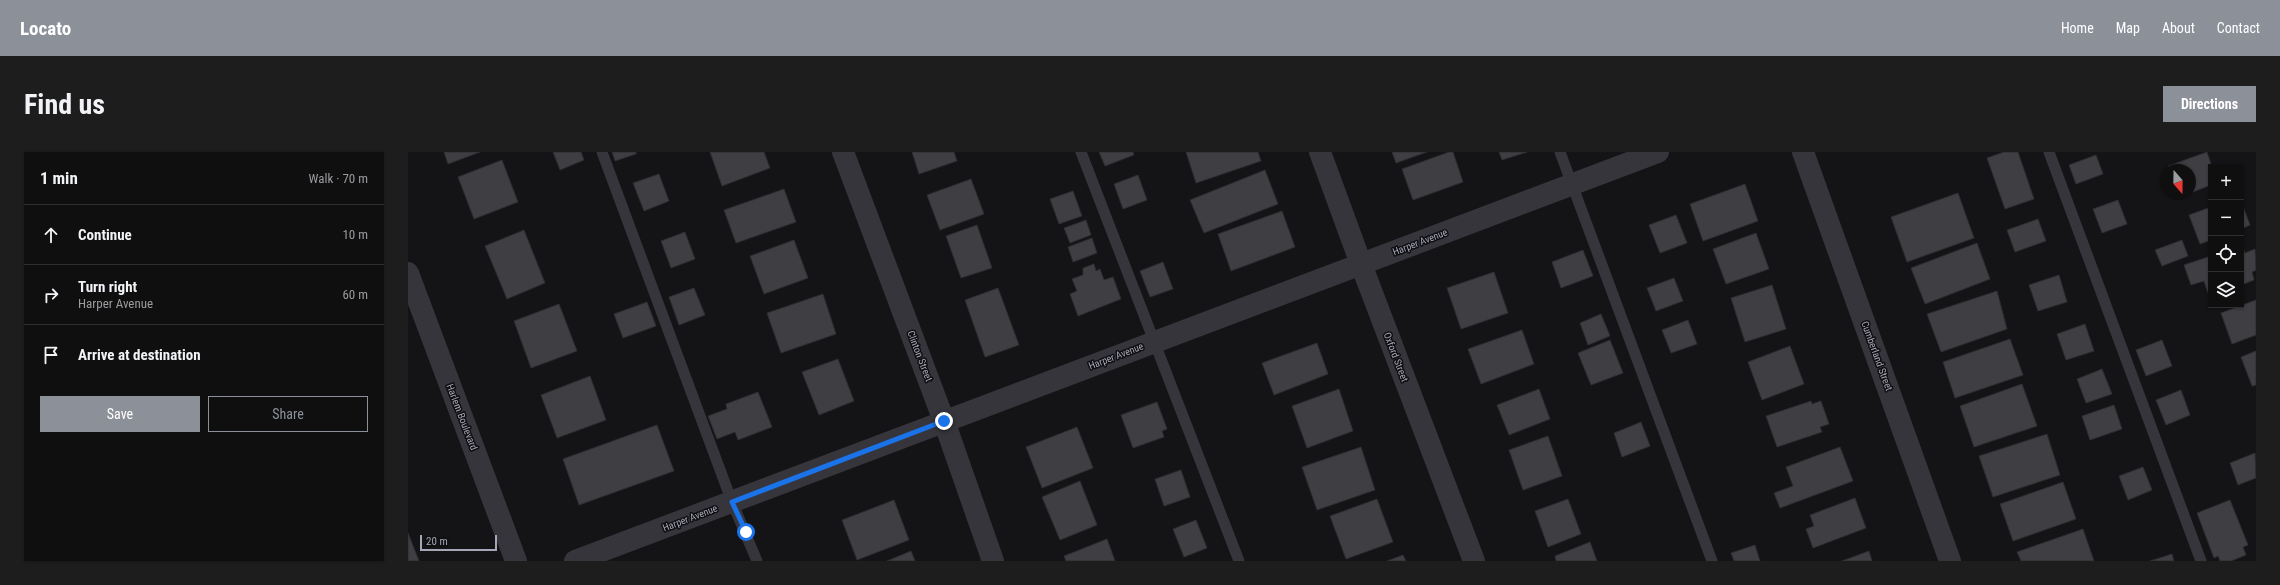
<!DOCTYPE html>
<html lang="en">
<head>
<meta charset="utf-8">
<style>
  body { margin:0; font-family:"Roboto Condensed",sans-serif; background:#1d1d1e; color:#f1f3f6 }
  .controls { position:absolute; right:12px; top:12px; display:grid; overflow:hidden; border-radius:0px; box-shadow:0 1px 3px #0004 }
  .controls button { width:36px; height:36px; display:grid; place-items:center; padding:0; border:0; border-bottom:1px solid #2f2f30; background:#0f0f10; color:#f1f3f6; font:20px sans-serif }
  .compass { position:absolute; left:1752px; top:12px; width:36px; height:36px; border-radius:50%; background:#0f0f10; box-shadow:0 1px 3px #0004; rotate:160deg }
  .scale { position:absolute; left:12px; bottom:10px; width:77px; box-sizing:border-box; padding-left:4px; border:2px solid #a5a7b7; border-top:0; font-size:11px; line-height:14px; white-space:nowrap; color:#a5a7b7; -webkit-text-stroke:3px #0f0f11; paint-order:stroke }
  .stop { position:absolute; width:12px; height:12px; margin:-9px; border:3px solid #1a73e8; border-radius:50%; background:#fff }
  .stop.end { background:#1a73e8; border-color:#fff; box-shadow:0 1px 4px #0008 }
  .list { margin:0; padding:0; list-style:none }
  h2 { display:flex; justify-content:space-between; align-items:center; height:52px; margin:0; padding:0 16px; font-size:17px }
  h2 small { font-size:13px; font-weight:400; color:#9b9c9f }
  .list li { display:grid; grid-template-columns:26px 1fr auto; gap:12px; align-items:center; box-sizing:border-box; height:60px; padding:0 16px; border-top:1px solid #2f2f30 }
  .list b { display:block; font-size:15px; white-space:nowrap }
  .list p { margin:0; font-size:13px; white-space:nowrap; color:#9b9c9f }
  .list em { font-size:13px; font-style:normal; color:#9b9c9f }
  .actions { display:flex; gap:8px; padding:12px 16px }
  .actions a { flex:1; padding:9px 0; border:1px solid #8c9099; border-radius:0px; text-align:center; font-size:14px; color:#8c9099 }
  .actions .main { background:#8c9099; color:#fff }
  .icon { flex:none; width:22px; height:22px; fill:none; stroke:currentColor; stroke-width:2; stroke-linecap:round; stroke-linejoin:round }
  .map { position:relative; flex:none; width:1848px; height:409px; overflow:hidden; border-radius:0px }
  header { display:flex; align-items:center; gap:24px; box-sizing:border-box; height:56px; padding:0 20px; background:#8c9099; color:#fff }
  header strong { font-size:19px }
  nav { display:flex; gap:22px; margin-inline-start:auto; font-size:14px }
  .intro { display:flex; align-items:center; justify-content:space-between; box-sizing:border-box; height:96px; padding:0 24px }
  h1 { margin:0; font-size:28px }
  .button { padding:10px 18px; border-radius:0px; background:#8c9099; color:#fff; font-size:14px; font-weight:700 }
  main { display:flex; gap:24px; padding:0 24px }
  aside { flex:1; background:#0f0f10; border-radius:0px; box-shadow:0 1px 3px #0004 }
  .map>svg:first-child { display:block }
  .building { fill:#3e3e43; stroke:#2e2e32 }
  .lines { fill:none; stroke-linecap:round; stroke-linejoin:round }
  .service { stroke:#35353b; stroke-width:11 }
  .minor { stroke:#35353b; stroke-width:22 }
  .tertiary { stroke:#35353b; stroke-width:22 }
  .route { stroke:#1a73e8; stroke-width:5 }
  .labels { text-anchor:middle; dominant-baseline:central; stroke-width:3; stroke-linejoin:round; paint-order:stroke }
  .street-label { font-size:10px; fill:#a5a7b7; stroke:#0f0f11 }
</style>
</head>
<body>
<header>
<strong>Locato</strong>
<nav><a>Home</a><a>Map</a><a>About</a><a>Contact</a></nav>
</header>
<div class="intro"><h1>Find us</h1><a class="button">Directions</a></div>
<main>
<aside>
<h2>1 min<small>Walk · 70 m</small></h2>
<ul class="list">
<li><svg class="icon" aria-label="ahead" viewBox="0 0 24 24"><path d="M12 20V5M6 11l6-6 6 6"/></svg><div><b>Continue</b></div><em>10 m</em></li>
<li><svg class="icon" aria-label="right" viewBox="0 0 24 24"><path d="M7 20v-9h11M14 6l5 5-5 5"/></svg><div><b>Turn right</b><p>Harper Avenue</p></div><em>60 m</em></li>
<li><svg class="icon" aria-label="arrive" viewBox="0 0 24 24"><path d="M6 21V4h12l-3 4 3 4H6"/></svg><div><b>Arrive at destination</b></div></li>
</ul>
<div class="actions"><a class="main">Save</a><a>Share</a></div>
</aside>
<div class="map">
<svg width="1848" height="409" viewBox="0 0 1848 409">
  <rect width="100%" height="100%" fill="#141416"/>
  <!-- building -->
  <g class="building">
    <polygon points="36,0 72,0 40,12"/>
    <polygon points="145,0 173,0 176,8 152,18"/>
    <polygon points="204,0 228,0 228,2 207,9"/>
    <polygon points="302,0 356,0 362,16 314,34"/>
    <polygon points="504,0 546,0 549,9 511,22"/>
    <polygon points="691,0 725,0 726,3 697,14"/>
    <polygon points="778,0 850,0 853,9 788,31"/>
    <polygon points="984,0 1019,0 988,11"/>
    <polygon points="1041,0 1045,0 1055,30 1005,48 994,17"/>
    <polygon points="1091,0 1119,0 1094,8"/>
    <polygon points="1596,0 1610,0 1626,47 1597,57 1579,6"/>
    <polygon points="1799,0 1804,15 1803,33 1782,41 1782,18 1762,18 1760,14"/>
    <polygon points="1688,3 1695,22 1668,32 1661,13"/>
    <polygon points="94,8 110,50 66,67 50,25"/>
    <polygon points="857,18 870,52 796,81 782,48"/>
    <polygon points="251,22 261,49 236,59 225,31"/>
    <polygon points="730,23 739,48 715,57 706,32"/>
    <polygon points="563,27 576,62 532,78 519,43"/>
    <polygon points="1337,32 1350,69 1295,89 1282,52"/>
    <polygon points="376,37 388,70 328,91 316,58"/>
    <polygon points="665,39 674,64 651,72 642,47"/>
    <polygon points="1550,41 1566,86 1499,110 1483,65"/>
    <polygon points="1710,48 1719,72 1694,81 1685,57"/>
    <polygon points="1833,49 1842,73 1833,77"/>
    <polygon points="1803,55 1803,88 1792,92 1781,63"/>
    <polygon points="874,59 887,95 823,119 810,82"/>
    <polygon points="1268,63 1279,91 1252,101 1241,73"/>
    <polygon points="1630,67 1638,89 1607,100 1599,78"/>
    <polygon points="678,68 683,83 662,91 656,76"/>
    <polygon points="569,73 584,116 553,126 538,84"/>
    <polygon points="116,78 137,131 99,147 77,94"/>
    <polygon points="277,80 287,107 263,116 253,89"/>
    <polygon points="1348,81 1361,117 1318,132 1305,97"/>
    <polygon points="684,86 689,101 665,110 660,95"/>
    <polygon points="386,88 400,126 356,142 342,104"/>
    <polygon points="1774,88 1780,104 1754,114 1747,98"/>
    <polygon points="1569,91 1582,127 1517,152 1503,116"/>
    <polygon points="1847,97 1848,118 1844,120 1846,128 1833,133 1833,99 1836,98 1837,101"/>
    <polygon points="1175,98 1185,124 1153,136 1144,110"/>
    <polygon points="1803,104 1803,144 1801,144 1796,129 1783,133 1776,113"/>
    <polygon points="755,110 765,137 742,145 732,119"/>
    <polygon points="686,112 688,119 692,117 696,128 705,125 713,147 670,164 662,142 669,139 664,127 675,123 675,116"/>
    <polygon points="1086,120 1100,161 1053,177 1039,136"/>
    <polygon points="1651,123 1659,150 1630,159 1621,133"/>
    <polygon points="1266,126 1275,149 1248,159 1239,136"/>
    <polygon points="1364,133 1378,177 1337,190 1323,146"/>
    <polygon points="286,136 297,163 271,173 261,145"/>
    <polygon points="590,136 611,193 577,205 557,148"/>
    <polygon points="1589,139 1599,177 1533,200 1519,162"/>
    <polygon points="415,142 428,182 373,201 359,161"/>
    <polygon points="1848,148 1848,183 1824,192 1813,161"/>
    <polygon points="239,150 248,174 215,186 206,162"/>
    <polygon points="151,152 169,199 123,216 106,169"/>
    <polygon points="1193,162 1202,184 1180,193 1172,171"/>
    <polygon points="1280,168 1289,192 1263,201 1254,178"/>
    <polygon points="1677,172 1686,199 1658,208 1649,182"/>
    <polygon points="1114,178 1126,212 1073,232 1060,197"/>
    <polygon points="1602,187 1615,223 1547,246 1535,210"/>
    <polygon points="1202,188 1215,221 1183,233 1170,201"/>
    <polygon points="1754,188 1764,214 1738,224 1728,198"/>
    <polygon points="909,191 920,222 866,243 854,211"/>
    <polygon points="1382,194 1396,232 1354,248 1340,210"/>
    <polygon points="1848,199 1848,233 1844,234 1833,205"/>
    <polygon points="430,207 446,249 411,263 394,220"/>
    <polygon points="1694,217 1704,242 1678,251 1669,227"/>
    <polygon points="182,224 198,268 149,286 133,243"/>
    <polygon points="1614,232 1629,274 1566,295 1552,254"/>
    <polygon points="931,237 945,279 899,296 884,254"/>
    <polygon points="1131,237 1142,267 1101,283 1089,253"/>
    <polygon points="1773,238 1782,263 1758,273 1748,248"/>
    <polygon points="350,240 364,275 330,288 327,280 309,287 300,264 319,257 318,252"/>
    <polygon points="1403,249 1404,252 1413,249 1421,272 1412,275 1414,280 1369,295 1358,264"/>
    <polygon points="749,250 759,277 754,279 756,285 725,296 713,263"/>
    <polygon points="1706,253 1714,277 1682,288 1674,264"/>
    <polygon points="1233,270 1242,294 1214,305 1206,281"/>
    <polygon points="249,273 266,319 171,353 155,307"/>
    <polygon points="669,275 685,316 634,336 618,295"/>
    <polygon points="1639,282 1652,323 1585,345 1571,304"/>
    <polygon points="1140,284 1154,324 1115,338 1101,298"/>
    <polygon points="953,295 967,338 909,358 894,315"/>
    <polygon points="1432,295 1445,329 1372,356 1366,341 1385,334 1378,315"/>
    <polygon points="1847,301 1848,326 1830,333 1822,311"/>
    <polygon points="1735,315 1744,338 1720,348 1711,324"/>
    <polygon points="773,318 782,345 756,354 747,327"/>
    <polygon points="672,329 689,373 652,388 634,345"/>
    <polygon points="1655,330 1668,367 1605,389 1592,352"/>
    <polygon points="1447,346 1458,376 1405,396 1398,377 1406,374 1402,363"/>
    <polygon points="969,347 985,390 938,407 922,364"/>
    <polygon points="1160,347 1173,382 1140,395 1127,359"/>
    <polygon points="486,348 501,388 449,408 434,368"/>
    <polygon points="1822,348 1840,393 1835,395 1838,403 1823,409 1812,409 1810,404 1806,406 1789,361"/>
    <polygon points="788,368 799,396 776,405 765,377"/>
    <polygon points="1675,377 1686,409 1613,409 1609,400"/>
    <polygon points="0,381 11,409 0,409"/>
    <polygon points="699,387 707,409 658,409 656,404"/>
    <polygon points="1182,390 1189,409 1148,409 1147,404"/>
    <polygon points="1347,393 1352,409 1326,409 1323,401"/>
    <polygon points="503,399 507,409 479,409"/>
    <polygon points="1461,399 1464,409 1434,409"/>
    <polygon points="1764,402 1766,409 1742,409"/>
    <polygon points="995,403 998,409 979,409"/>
  </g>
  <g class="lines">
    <!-- service -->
    <g class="service">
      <polyline points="194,0 324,350 349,409"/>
      <polyline points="673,0 831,409"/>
      <polyline points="1152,0 1304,409"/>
      <polyline points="1641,0 1793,409"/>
    </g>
    <!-- minor -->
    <g class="minor">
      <polyline points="435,0 536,269 585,409"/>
      <polyline points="912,0 953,112 1066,409"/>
      <polyline points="0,121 108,409"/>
      <polyline points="167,409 1250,0"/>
    </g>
    <!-- tertiary -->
    <polyline class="tertiary" points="1395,0 1542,409"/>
  </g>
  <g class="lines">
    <!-- route -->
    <polyline class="route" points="338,380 324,350 536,269"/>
  </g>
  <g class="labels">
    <!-- street labels -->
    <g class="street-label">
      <text transform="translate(1012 90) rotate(-21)">Harper Avenue</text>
      <text transform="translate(512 204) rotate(69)">Clinton Street</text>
      <text transform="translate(708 204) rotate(-21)">Harper Avenue</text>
      <text transform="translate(1469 204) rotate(70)">Cumberland Street</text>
      <text transform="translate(988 205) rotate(69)">Oxford Street</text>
      <text transform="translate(54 265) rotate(69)">Harlem Boulevard</text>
      <text transform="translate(282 366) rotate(-21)">Harper Avenue</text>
    </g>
  </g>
</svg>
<div class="controls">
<button>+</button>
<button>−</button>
<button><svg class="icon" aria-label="locate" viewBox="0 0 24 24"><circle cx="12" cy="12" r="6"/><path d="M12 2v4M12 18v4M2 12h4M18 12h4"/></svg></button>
<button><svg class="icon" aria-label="layers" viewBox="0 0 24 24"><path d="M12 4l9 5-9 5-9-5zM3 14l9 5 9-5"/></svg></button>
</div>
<svg class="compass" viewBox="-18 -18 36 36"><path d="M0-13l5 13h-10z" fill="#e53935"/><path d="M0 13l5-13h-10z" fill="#9b9c9f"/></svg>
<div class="scale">20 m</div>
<div class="stop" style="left:338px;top:380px"></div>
<div class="stop end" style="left:536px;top:269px"></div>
</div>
</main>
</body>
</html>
